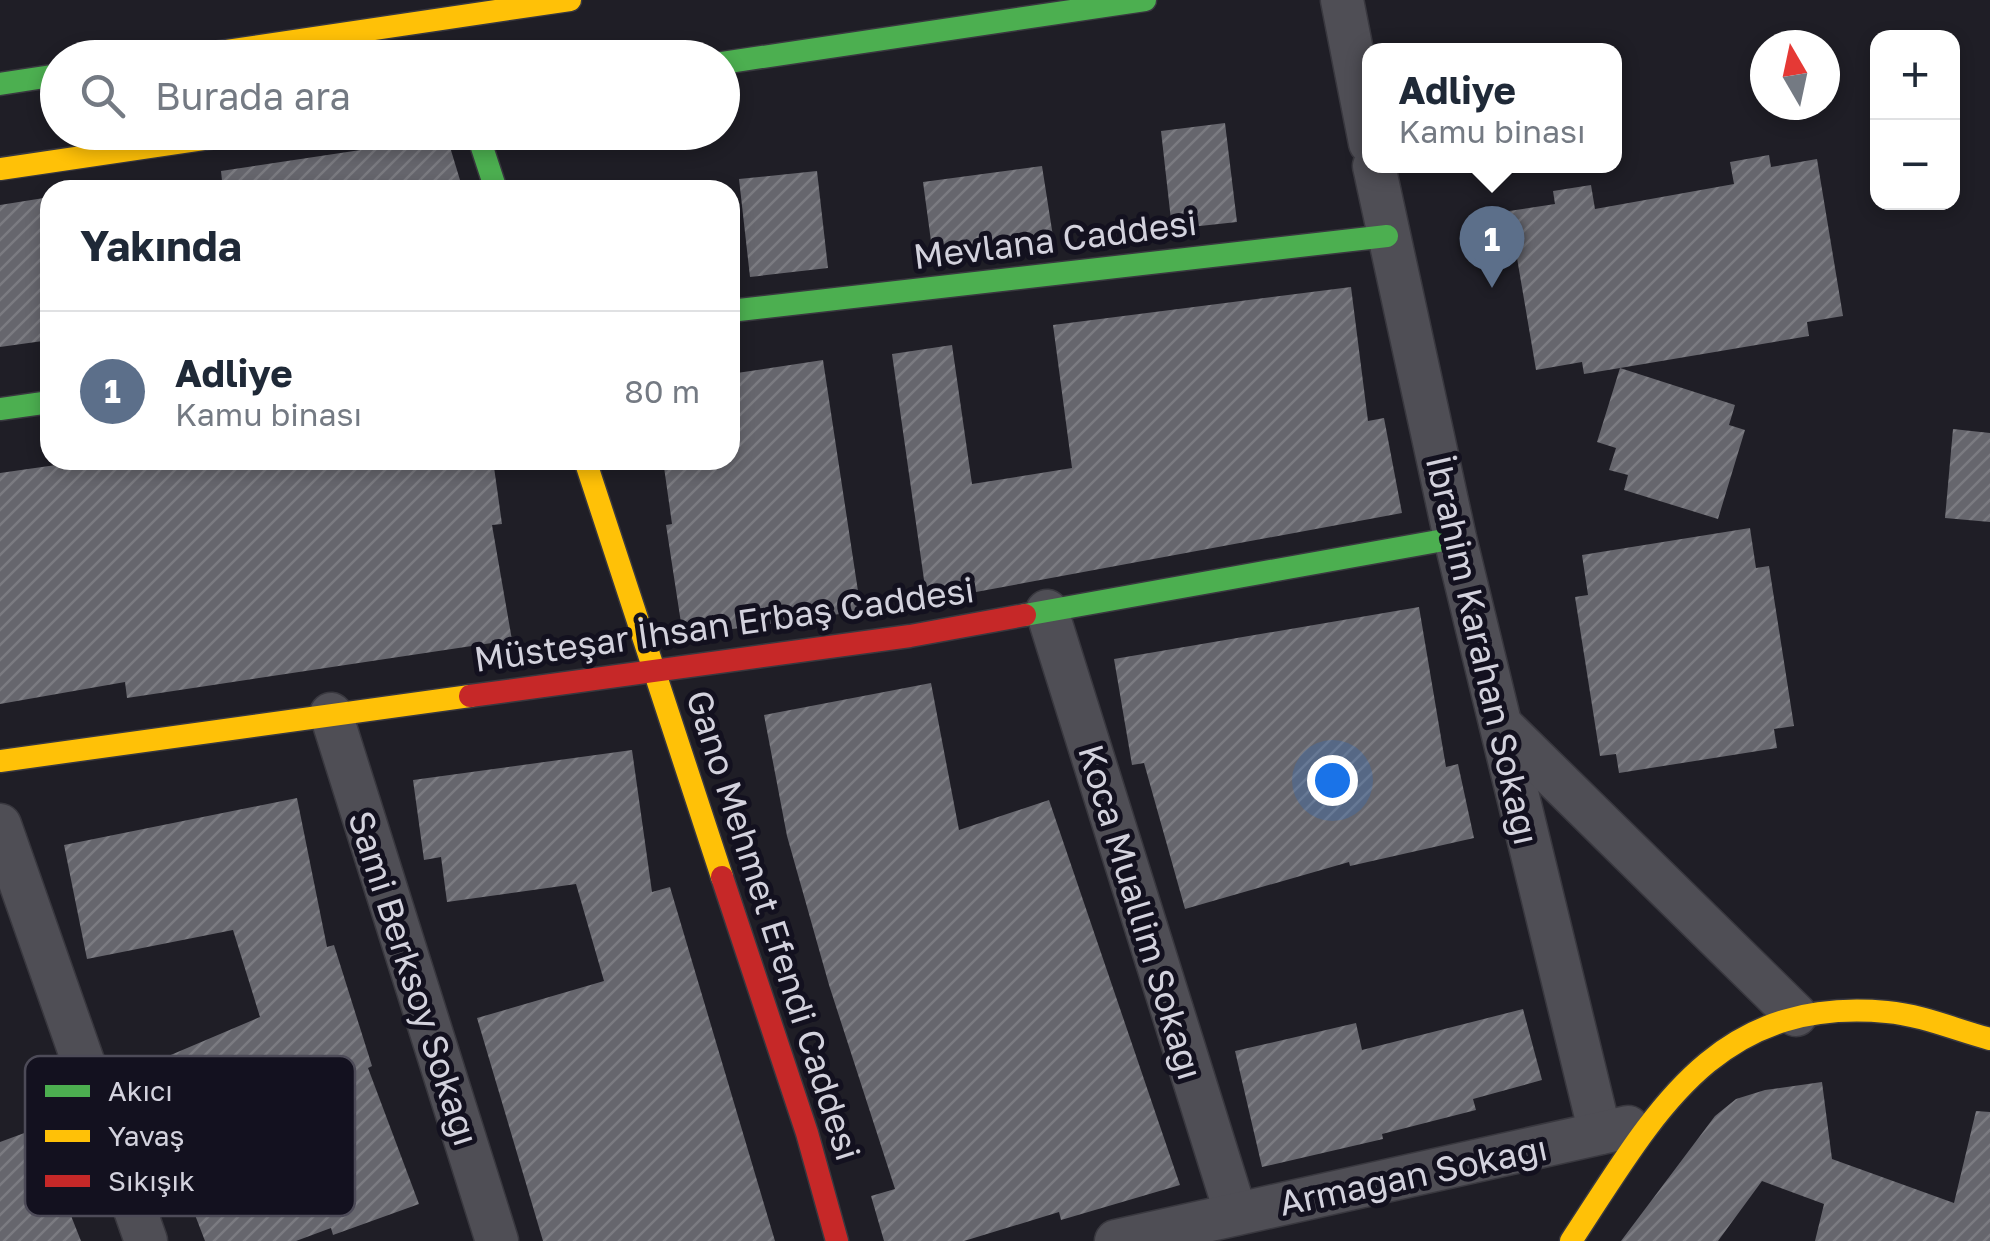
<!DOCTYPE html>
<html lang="tr">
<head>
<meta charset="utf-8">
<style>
  body { margin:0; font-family:"Golos Text",sans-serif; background:#f6f6f7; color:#1f2937 }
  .controls { position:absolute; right:30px; top:30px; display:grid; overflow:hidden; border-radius:20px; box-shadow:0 5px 15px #0003 }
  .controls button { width:90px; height:90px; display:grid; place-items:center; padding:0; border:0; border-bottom:2px solid #e0e1e3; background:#fff; color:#1f2937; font:50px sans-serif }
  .compass { position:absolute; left:1750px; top:30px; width:90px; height:90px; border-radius:50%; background:#fff; box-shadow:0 5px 15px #0003; rotate:351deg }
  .you { position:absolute; left:1332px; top:780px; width:35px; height:35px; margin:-25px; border:8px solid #fff; border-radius:50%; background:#1a73e8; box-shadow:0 0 0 15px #1a73e833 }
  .badge { display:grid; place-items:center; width:65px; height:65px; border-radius:50%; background:#0f766e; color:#fff; font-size:32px; font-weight:700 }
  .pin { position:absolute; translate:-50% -82px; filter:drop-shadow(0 2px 5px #0008) }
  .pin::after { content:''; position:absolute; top:52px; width:35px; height:30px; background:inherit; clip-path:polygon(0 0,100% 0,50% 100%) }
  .popup { position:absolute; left:1362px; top:43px; width:260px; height:130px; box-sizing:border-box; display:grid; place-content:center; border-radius:20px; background:#fff; filter:drop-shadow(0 2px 8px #0005); font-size:32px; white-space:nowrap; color:#747a83 }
  .popup b { font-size:38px; color:#1f2937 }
  .popup::after { content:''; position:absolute; left:50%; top:100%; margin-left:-20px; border:20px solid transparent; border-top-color:#fff }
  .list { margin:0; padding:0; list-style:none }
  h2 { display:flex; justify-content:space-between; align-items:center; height:130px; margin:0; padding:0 40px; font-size:42px }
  h2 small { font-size:32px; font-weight:400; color:#747a83 }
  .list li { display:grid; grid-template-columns:65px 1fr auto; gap:30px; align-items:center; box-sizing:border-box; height:160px; padding:0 40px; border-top:2px solid #e0e1e3 }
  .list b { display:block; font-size:38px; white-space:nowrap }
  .list p { margin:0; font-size:32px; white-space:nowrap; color:#747a83 }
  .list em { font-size:32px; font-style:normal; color:#747a83 }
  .icon { flex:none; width:55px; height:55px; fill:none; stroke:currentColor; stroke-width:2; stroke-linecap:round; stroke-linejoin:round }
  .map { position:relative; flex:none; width:1990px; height:1241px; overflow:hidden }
  .search { position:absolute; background:#fff; box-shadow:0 5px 15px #0003; left:40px; top:40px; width:700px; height:110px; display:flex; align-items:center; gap:25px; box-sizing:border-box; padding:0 35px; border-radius:55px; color:#747a83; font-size:38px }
  .panel { position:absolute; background:#fff; box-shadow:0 5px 15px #0003; left:40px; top:180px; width:700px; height:290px; border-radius:30px }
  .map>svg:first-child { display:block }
  .building { fill:url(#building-hatch) }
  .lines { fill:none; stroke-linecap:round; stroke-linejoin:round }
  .street-casing { stroke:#39383f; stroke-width:45 }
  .fast-casing { stroke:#39383f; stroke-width:25 }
  .slow-casing { stroke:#39383f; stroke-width:25 }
  .jam-casing { stroke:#39383f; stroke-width:25 }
  .street { stroke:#4f4e55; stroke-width:42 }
  .fast { stroke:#4caf50; stroke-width:22 }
  .slow { stroke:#ffc107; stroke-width:22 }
  .jam { stroke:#c62828; stroke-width:22 }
  .labels { text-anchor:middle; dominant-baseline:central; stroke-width:10; stroke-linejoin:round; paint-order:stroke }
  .street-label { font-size:35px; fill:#d3d2dd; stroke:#13111f }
  .key { fill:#13111f; stroke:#4d4b58; stroke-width:2.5 }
  .key-label { font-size:28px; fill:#d3d2dd }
</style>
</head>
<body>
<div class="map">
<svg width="1990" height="1241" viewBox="0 0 1990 1241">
  <defs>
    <pattern id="building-hatch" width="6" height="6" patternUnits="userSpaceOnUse" patternTransform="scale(2.5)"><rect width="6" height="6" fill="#66666d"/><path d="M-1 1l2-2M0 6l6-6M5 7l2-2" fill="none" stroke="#7b7b81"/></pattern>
  </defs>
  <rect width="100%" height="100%" fill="#1f1e26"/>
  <!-- building -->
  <g class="building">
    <polygon points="1225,123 1237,222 1172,229 1161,131"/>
    <polygon points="447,137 463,190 223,190 221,171"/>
    <polygon points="1769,155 1771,167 1817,159 1843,316 1807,322 1809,336 1620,368 1735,405 1729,425 1745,430 1718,519 1624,490 1628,475 1609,470 1616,448 1597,442 1620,368 1584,374 1582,362 1536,370 1509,211 1555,204 1553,191 1591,185 1595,209 1734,184 1730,162"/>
    <polygon points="1042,166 1054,243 933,256 923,182"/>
    <polygon points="817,171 828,268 750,277 739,179"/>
    <polygon points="50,197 50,340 0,347 0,205"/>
    <polygon points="1351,287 1368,421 1384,418 1402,513 927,601 892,354 952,345 972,484 1072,468 1053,325"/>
    <polygon points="823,360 861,611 683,636 666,525 672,524 663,460 730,460 730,374"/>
    <polygon points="1953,429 1990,433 1990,522 1945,518"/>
    <polygon points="91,460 493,460 502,524 492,525 512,640 127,698 125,682 0,704 0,473"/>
    <polygon points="1750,528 1756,568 1769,566 1794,726 1774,729 1777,748 1619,773 1616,754 1600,756 1575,597 1588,595 1582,555"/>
    <polygon points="1419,607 1446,767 1458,764 1474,838 1350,866 1349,862 1185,909 1144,763 1132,765 1114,659"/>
    <polygon points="931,683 959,830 1049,800 1180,1185 1061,1220 1059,1212 964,1241 884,1241 871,1196 895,1189 829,985 787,836 764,715"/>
    <polygon points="632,750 652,892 670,887 775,1241 543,1241 477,1018 604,981 576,884 447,902 441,857 424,860 413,780"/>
    <polygon points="297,798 327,947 334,945 372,1066 368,1068 419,1204 333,1235 331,1228 296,1241 205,1241 162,1129 159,1131 133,1071 260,1017 233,930 87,959 64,845"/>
    <polygon points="1523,1009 1542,1080 1473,1099 1476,1110 1382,1134 1383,1139 1262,1167 1235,1051 1356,1023 1362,1050"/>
    <polygon points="1822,1082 1832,1159 1954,1203 1976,1111 1990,1112 1990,1241 1815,1241 1824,1204 1762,1181 1718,1241 1621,1241 1715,1116 1736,1099 1765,1090"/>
    <polygon points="38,1128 64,1198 81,1241 0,1241 0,1142"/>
  </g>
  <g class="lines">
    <!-- street casing -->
    <g class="street-casing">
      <g id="street">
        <polyline points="1342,0 1370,143"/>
        <polyline points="1374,166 1455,538 1600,1133"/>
        <polyline points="1047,611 1236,1214"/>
        <polyline points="331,714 497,1241"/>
        <polyline points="1501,725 1796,1015"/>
        <polyline points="0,825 146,1241"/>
        <polyline points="1116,1241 1628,1127"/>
      </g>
    </g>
    <!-- fast casing -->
    <g class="fast-casing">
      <g id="fast">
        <polyline points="722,63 1145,0"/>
        <polyline points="0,84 58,75"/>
        <polyline points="477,132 496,190"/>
        <polyline points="730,311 1387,236"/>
        <polyline points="0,409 50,402"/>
        <polyline points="1025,615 1455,538"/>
      </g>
    </g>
    <!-- slow casing -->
    <g class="slow-casing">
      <g id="slow">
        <polyline points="179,58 570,0"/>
        <polyline points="0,169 251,132"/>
        <polyline points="585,460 722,877"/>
        <polyline points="0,761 470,696"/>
        <path d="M1571,1241c83,-126 143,-245 316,-229 35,3 69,18 103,27"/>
      </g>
    </g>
    <!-- jam casing -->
    <g class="jam-casing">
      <g id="jam">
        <polyline points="470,696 910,636 1025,615"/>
        <polyline points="722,877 807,1133 837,1241"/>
      </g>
    </g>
    <!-- street -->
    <use href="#street" class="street"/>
    <!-- fast -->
    <use href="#fast" class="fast"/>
    <!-- slow -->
    <use href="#slow" class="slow"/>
    <!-- jam -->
    <use href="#jam" class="jam"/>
  </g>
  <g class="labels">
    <!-- street labels -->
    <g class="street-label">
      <text transform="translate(1055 239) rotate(-7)">Mevlana Caddesi</text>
      <text transform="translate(724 624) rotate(-8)">Müsteşar İhsan Erbaş Caddesi</text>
      <text transform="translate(1483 650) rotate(77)">İbrahim Karahan Sokağı</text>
      <text transform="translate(1141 912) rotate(73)">Koca Muallim Sokağı</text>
      <text transform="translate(774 925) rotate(72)">Gano Mehmet Efendi Caddesi</text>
      <text transform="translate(414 978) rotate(72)">Sami Berksoy Sokağı</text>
      <text transform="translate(1413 1175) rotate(-12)">Armağan Sokağı</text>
    </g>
  </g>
  <!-- legend -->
  <rect x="25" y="1056" width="330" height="160" rx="15" class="key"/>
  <rect x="45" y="1085" width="45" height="12" fill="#4caf50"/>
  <rect x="45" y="1130" width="45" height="12" fill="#ffc107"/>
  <rect x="45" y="1175" width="45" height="12" fill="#c62828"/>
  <g class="key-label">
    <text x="108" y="1101">Akıcı</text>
    <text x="108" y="1146">Yavaş</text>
    <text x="108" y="1191">Sıkışık</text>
  </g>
</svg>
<div class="controls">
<button>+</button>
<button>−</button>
</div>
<svg class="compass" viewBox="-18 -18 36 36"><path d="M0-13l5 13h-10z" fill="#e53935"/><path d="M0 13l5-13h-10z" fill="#747a83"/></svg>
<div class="you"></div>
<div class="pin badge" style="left:1492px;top:288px;background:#5c6f8a">1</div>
<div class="popup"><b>Adliye</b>Kamu binası</div>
<div class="search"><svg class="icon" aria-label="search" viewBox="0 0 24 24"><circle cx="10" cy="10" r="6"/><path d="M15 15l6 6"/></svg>Burada ara</div>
<section class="panel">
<h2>Yakında<small></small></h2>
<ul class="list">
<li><span class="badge" style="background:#5c6f8a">1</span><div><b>Adliye</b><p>Kamu binası</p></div><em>80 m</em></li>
</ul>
</section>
</div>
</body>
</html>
